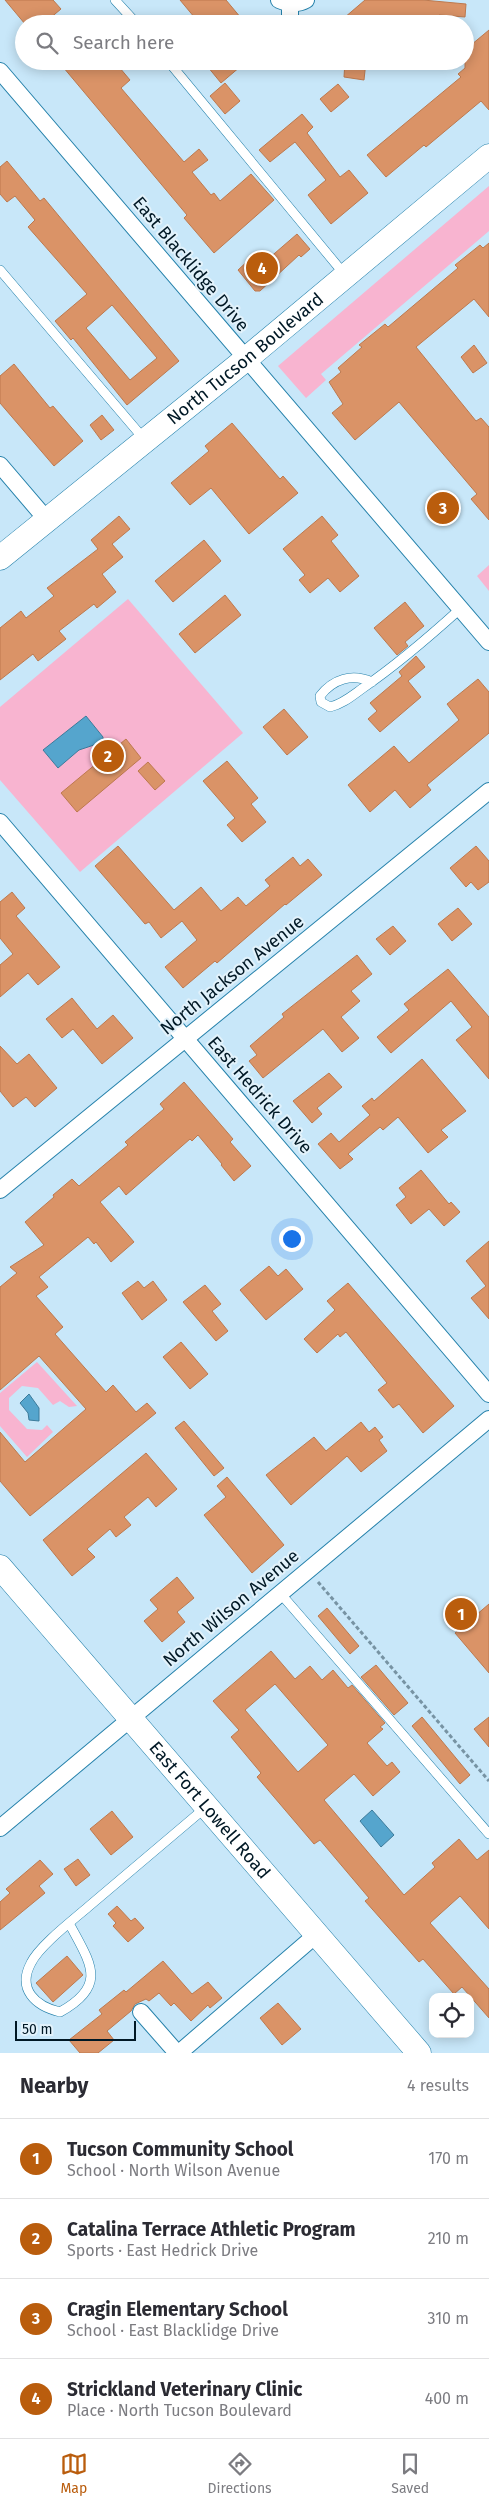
<!DOCTYPE html>
<html lang="en">
<head>
<meta charset="utf-8">
<style>
  body { margin:0; font-family:"Fira Sans",sans-serif; background:#f7f7f7; color:#2b2b33 }
  .controls { position:absolute; right:15px; bottom:15px; display:grid; overflow:hidden; border-radius:10px; box-shadow:0 2px 12px #0003 }
  .controls button { width:45px; height:45px; display:grid; place-items:center; padding:0; border:0; border-bottom:1px solid #e1e1e2; background:#fff; color:#2b2b33; font:25px sans-serif }
  .scale { position:absolute; left:15px; bottom:12px; width:121px; box-sizing:border-box; padding-left:5px; border:2px solid #001825; border-top:0; font-size:14px; line-height:18px; white-space:nowrap; color:#001825; -webkit-text-stroke:4px #e2f2fb; paint-order:stroke }
  .you { position:absolute; left:291px; top:1238px; width:18px; height:18px; margin:-12px; border:4px solid #fff; border-radius:50%; background:#1a73e8; box-shadow:0 0 0 8px #1a73e833 }
  .badge { display:grid; place-items:center; width:32px; height:32px; border-radius:50%; background:#ba5d0d; color:#fff; font-size:16px; font-weight:700 }
  .pin { position:absolute; translate:-50% -50%; border:2px solid #fff; box-shadow:0 1px 5px #0006 }
  .list { margin:0; padding:0; list-style:none }
  h2 { display:flex; justify-content:space-between; align-items:center; height:65px; margin:0; padding:0 20px; font-size:21px }
  h2 small { font-size:16px; font-weight:400; color:#7c7c81 }
  .list li { display:grid; grid-template-columns:32px 1fr auto; gap:15px; align-items:center; box-sizing:border-box; height:80px; padding:0 20px; border-top:1px solid #e1e1e2 }
  .list b { display:block; font-size:19px; white-space:nowrap }
  .list p { margin:0; font-size:16px; white-space:nowrap; color:#7c7c81 }
  .list em { font-size:16px; font-style:normal; color:#7c7c81 }
  .icon { flex:none; width:28px; height:28px; fill:none; stroke:currentColor; stroke-width:2; stroke-linecap:round; stroke-linejoin:round }
  .map { position:relative; flex:none; width:489px; height:2053px; overflow:hidden }
  .search { position:absolute; background:#fff; box-shadow:0 2px 12px #0003; left:15px; right:15px; top:15px; height:55px; display:flex; align-items:center; gap:12px; box-sizing:border-box; padding:0 18px; border-radius:28px; color:#7c7c81; font-size:19px }
  .sheet { height:385px; background:#fff }
  nav { display:flex; justify-content:space-around; align-items:center; box-sizing:border-box; height:70px; border-top:1px solid #e1e1e2; background:#fff; font-size:14px; color:#7c7c81 }
  nav a { display:grid; justify-items:center; gap:2px }
  nav .on { color:#ba5d0d }
  .map>svg:first-child { display:block }
  .green { fill:#f8b4d0 }
  .water { fill:#55a5cd; stroke:#3c7b9b }
  .building { fill:#da9367; stroke:#bd794e; fill-rule:evenodd }
  .lines { fill:none; stroke-linecap:round; stroke-linejoin:round }
  .service-casing { stroke:#2682ab; stroke-width:10 }
  .minor-casing { stroke:#2682ab; stroke-width:18 }
  .secondary-casing { stroke:#2682ab; stroke-width:25 }
  .path { stroke:#7793a3; stroke-width:3; stroke-dasharray:4 2.5; stroke-linecap:butt }
  .service { stroke:#fff; stroke-width:9 }
  .minor { stroke:#fff; stroke-width:16 }
  .secondary { stroke:#fff; stroke-width:24 }
  .labels { text-anchor:middle; dominant-baseline:central; stroke-width:4; stroke-linejoin:round; paint-order:stroke }
  .street-label { font-size:18px; fill:#001825; stroke:#e2f2fb }
</style>
</head>
<body>
<div class="map">
<svg width="489" height="2053" viewBox="0 0 489 2053">
  <rect width="100%" height="100%" fill="#c8e7f9"/>
  <!-- green -->
  <g class="green">
    <polygon points="489,186 489,231 321,374 326,380 306,398 278,366"/>
    <polygon points="489,565 489,591 477,576"/>
    <polygon points="128,599 243,733 80,872 0,780 0,707"/>
    <polygon points="37,1362 77,1406 69,1407 60,1401 53,1405 38,1388 22,1386 9,1398 9,1410 27,1429 42,1430 47,1425 53,1432 27,1457 0,1426 0,1393"/>
  </g>
  <!-- water -->
  <g class="water">
    <polygon points="86,716 103,737 103,742 79,750 58,768 43,750"/>
    <polygon points="29,1394 39,1408 39,1421 29,1420 28,1413 20,1403"/>
    <polygon points="372,1810 394,1835 381,1847 360,1821"/>
  </g>
  <!-- building -->
  <g class="building">
    <polygon points="5,0 53,0 61,9 43,24 40,24 35,17 25,24"/>
    <polygon points="180,0 226,0 246,24 200,24"/>
    <polygon points="365,0 423,0 466,4 465,17 439,15 446,24 337,24"/>
    <polygon points="489,30 489,110 481,101 426,147 424,145 386,177 367,155 461,77 458,74 465,68 465,50"/>
    <polygon points="58,61 114,61 130,80 121,88 184,162 199,149 208,160 192,172 211,195 214,193 220,201 251,174 274,200 214,253 184,218 187,215"/>
    <polygon points="203,61 247,61 221,83"/>
    <polygon points="345,61 366,61 364,80 344,77"/>
    <polygon points="225,83 240,101 225,114 210,96"/>
    <polygon points="338,84 349,97 331,112 320,99"/>
    <polygon points="302,114 313,127 307,133 340,177 349,170 368,193 331,224 308,195 326,180 295,142 270,162 259,150"/>
    <path d="M7,161l33,40 4,-3 135,163 -52,44 -54,-67 -2,2 -16,-19 32,-27 -59,-67 7,-7 -20,-24 -8,6 -7,-8v-27zM112,305l45,53 -27,22 -44,-52z"/>
    <polygon points="297,234 310,249 301,257 299,255 260,291 255,291 238,270 252,257 260,266"/>
    <polygon points="489,243 489,317 474,299 416,347 476,421 481,418 489,427 489,520 471,499 477,494 399,402 355,440 332,413 343,404 329,382 341,372 338,368 362,347 359,345 385,324 388,327 458,268 455,265 480,245 483,248"/>
    <polygon points="474,345 487,363 473,373 461,357"/>
    <polygon points="14,364 50,408 53,406 83,441 54,466 0,403 0,376"/>
    <polygon points="102,415 114,430 101,440 90,425"/>
    <polygon points="232,423 280,479 283,476 298,493 249,534 211,488 190,505 171,483 209,451 205,446"/>
    <polygon points="119,516 130,529 112,544 123,557 102,574 116,592 97,608 94,604 59,631 66,639 38,661 33,654 0,680 0,628 21,611 26,618 54,596 47,588 98,549 91,540"/>
    <polygon points="322,516 338,535 331,541 359,576 340,592 328,578 310,593 299,580 305,575 283,549"/>
    <polygon points="204,540 221,561 173,602 155,581"/>
    <polygon points="225,595 241,615 195,653 179,634"/>
    <polygon points="405,602 424,626 405,642 408,646 397,655 374,628"/>
    <polygon points="416,656 425,667 408,681 421,697 380,732 368,719 377,711 370,703 402,676 399,672"/>
    <polygon points="478,679 489,692 489,733 427,785 431,790 410,808 395,790 370,812 348,785 394,746 409,763 459,720 447,704"/>
    <polygon points="284,709 308,737 287,755 263,727"/>
    <polygon points="126,739 141,758 77,812 61,793"/>
    <polygon points="227,761 258,798 251,804 266,822 242,842 227,825 235,818 203,781"/>
    <polygon points="148,762 165,781 155,790 138,771"/>
    <polygon points="118,846 174,910 201,887 221,911 238,897 246,906 270,886 265,880 293,857 300,866 308,859 322,875 286,905 285,904 217,963 215,961 183,988 165,967 197,940 182,921 161,938 149,922 145,924 114,888 95,866"/>
    <polygon points="476,846 489,861 489,882 478,890 471,882 466,887 450,868"/>
    <polygon points="12,892 25,908 16,916 60,967 38,985 28,973 0,997 0,965 13,954 0,938 0,902"/>
    <polygon points="458,908 472,924 452,941 438,924"/>
    <polygon points="393,926 406,941 390,955 376,939"/>
    <polygon points="357,955 372,974 351,991 360,1001 341,1017 359,1038 342,1052 323,1029 263,1078 249,1061 257,1055 250,1046 284,1017 282,1014"/>
    <polygon points="448,969 489,1017 489,1079 456,1040 472,1027 451,1001 391,1053 377,1037 409,1010 404,1004"/>
    <polygon points="72,998 97,1029 113,1015 133,1038 102,1064 73,1029 62,1038 46,1019"/>
    <polygon points="0,1046 17,1064 29,1054 57,1088 35,1107 26,1097 13,1107 0,1091"/>
    <polygon points="422,1059 466,1111 441,1130 448,1137 428,1153 398,1117 383,1130 380,1127 348,1154 353,1159 340,1169 318,1144 331,1133 339,1142 370,1115 362,1106 372,1098 374,1101"/>
    <polygon points="329,1073 342,1087 317,1108 322,1114 312,1123 293,1101"/>
    <polygon points="184,1082 233,1139 230,1142 251,1166 234,1181 221,1165 222,1164 198,1135 192,1141 190,1139 126,1195 119,1186 100,1202 134,1242 111,1262 96,1242 94,1244 88,1237 39,1277 48,1287 36,1296 63,1327 55,1334 106,1392 113,1385 136,1412 147,1403 156,1413 30,1516 0,1481 0,1432 25,1462 86,1409 39,1356 0,1390 0,1287 17,1273 10,1267 44,1245 25,1222 54,1197 53,1195 72,1179 79,1186 128,1145 125,1142 164,1109 160,1104"/>
    <polygon points="421,1170 449,1204 451,1202 460,1212 444,1226 429,1209 411,1224 396,1205 406,1197 399,1188"/>
    <polygon points="489,1241 489,1319 471,1298 486,1286 466,1261"/>
    <polygon points="269,1266 278,1276 286,1269 303,1289 266,1320 240,1290"/>
    <polygon points="138,1281 144,1288 153,1281 167,1300 142,1320 122,1293"/>
    <polygon points="348,1283 454,1406 423,1433 399,1404 393,1408 378,1390 387,1383 346,1332 340,1337 338,1334 317,1353 304,1339 335,1310 327,1301"/>
    <polygon points="205,1285 221,1304 212,1311 228,1331 216,1341 183,1302"/>
    <polygon points="181,1342 208,1374 190,1389 163,1357"/>
    <polygon points="184,1421 224,1468 214,1476 175,1428"/>
    <polygon points="361,1422 369,1432 375,1427 383,1437 379,1440 387,1451 361,1472 347,1456 291,1505 266,1475 314,1437 326,1451"/>
    <polygon points="146,1453 177,1489 156,1507 148,1497 124,1517 131,1525 116,1537 110,1529 87,1549 95,1557 72,1576 43,1540"/>
    <polygon points="227,1477 284,1545 252,1573 204,1515 226,1497 217,1486"/>
    <polygon points="177,1577 194,1598 177,1612 185,1622 162,1642 144,1621 158,1609 150,1600"/>
    <polygon points="489,1604 489,1673 455,1633"/>
    <polygon points="327,1608 359,1646 350,1654 318,1616"/>
    <path d="M271,1651l24,28 15,-13 12,14 11,-10 15,18 4,-3 33,38 -5,4 3,2 -16,14 20,23 5,-4 8,10 -27,24 -19,-22 -30,26 80,95 31,-28 -3,-4 27,-24 18,21 12,-10v79l-29,-33 -30,27 59,66v29l-27,-31 -8,7 -31,-35 -4,3 -54,-61 4,-3 -49,-58 -6,4 -57,-67 4,-4 -30,-36 8,-7 -26,-29zM275,1684l53,61 -30,27 -53,-62z"/>
    <polygon points="376,1665 408,1703 394,1715 361,1677"/>
    <polygon points="422,1717 470,1775 460,1784 412,1726"/>
    <polygon points="489,1717 489,1747 474,1729"/>
    <polygon points="112,1811 133,1837 111,1855 90,1829"/>
    <polygon points="78,1859 90,1875 76,1886 64,1869"/>
    <polygon points="40,1860 53,1874 39,1886 45,1893 0,1930 0,1902 10,1893 6,1889"/>
    <polygon points="117,1906 131,1921 135,1918 144,1928 128,1942 113,1926 116,1923 108,1914"/>
    <polygon points="67,1956 83,1975 53,2002 36,1983"/>
    <polygon points="163,1961 192,1994 208,1982 222,1998 210,2008 208,2005 191,2021 174,2003 171,2006 159,1993 149,2001 146,1999 135,2004 131,2011 107,2031 114,2040 98,2053 80,2053 69,2040 102,2014 99,2010 124,1990 126,1992"/>
    <polygon points="278,2003 301,2029 282,2045 260,2018"/>
  </g>
  <g class="lines">
    <!-- service casing -->
    <g class="service-casing">
      <g id="service">
        <polyline points="115,0 137,24"/>
        <polyline points="168,61 345,275"/>
        <polyline points="0,270 144,439"/>
        <path d="M372,682c-20,-9 -39,-3 -52,14l1,6 9,5c13,-3 23,-12 33,-19 35,-24 66,-51 97,-79"/>
        <polyline points="280,1593 489,1834"/>
        <path d="M69,1923c21,40 40,62 -9,89 -25,-6 -43,-23 -29,-49 8,-17 42,-43 57,-56 39,-33 78,-66 117,-99"/>
      </g>
    </g>
    <!-- minor casing -->
    <g class="minor-casing">
      <g id="minor">
        <path d="M279,0c10,4 18,5 27,0"/>
        <polyline points="290,4 290,21"/>
        <polyline points="0,71 489,642"/>
        <polyline points="0,465 47,520"/>
        <polyline points="0,822 489,1394"/>
        <polyline points="0,1190 489,791"/>
        <polyline points="0,1828 489,1419"/>
        <polyline points="141,2012 177,2053"/>
        <polyline points="179,2053 317,1934"/>
      </g>
    </g>
    <!-- secondary casing -->
    <g class="secondary-casing">
      <g id="secondary">
        <path id="s1" d="M0,558l246,-199 243,-203"/>
        <path id="s2" d="M0,1567l419,486"/>
      </g>
    </g>
    <!-- path -->
    <polyline class="path" points="318,1582 489,1781"/>
    <!-- service -->
    <use href="#service" class="service"/>
    <!-- minor -->
    <use href="#minor" class="minor"/>
    <!-- secondary -->
    <use href="#secondary" class="secondary"/>
  </g>
  <g class="labels">
    <!-- street labels -->
    <g class="street-label">
      <text transform="translate(191 264) rotate(50)">East Blacklidge Drive</text>
      <text stroke="none"><textPath href="#s1" startOffset="316">North Tucson Boulevard</textPath></text>
      <text transform="translate(232 975) rotate(-39)">North Jackson Avenue</text>
      <text transform="translate(260 1095) rotate(49)">East Hedrick Drive</text>
      <text transform="translate(231 1608) rotate(-40)">North Wilson Avenue</text>
      <text stroke="none"><textPath href="#s2" startOffset="321">East Fort Lowell Road</textPath></text>
    </g>
  </g>
</svg>
<div class="controls">
<button><svg class="icon" aria-label="locate" viewBox="0 0 24 24"><circle cx="12" cy="12" r="6"/><path d="M12 2v4M12 18v4M2 12h4M18 12h4"/></svg></button>
</div>
<div class="scale">50 m</div>
<div class="you"></div>
<div class="pin badge" style="left:461px;top:1614px">1</div>
<div class="pin badge" style="left:108px;top:756px">2</div>
<div class="pin badge" style="left:443px;top:508px">3</div>
<div class="pin badge" style="left:262px;top:268px">4</div>
<div class="search"><svg class="icon" aria-label="search" viewBox="0 0 24 24"><circle cx="10" cy="10" r="6"/><path d="M15 15l6 6"/></svg>Search here</div>
</div>
<section class="sheet">
<h2>Nearby<small>4 results</small></h2>
<ul class="list">
<li><span class="badge">1</span><div><b>Tucson Community School</b><p>School · North Wilson Avenue</p></div><em>170 m</em></li>
<li><span class="badge">2</span><div><b>Catalina Terrace Athletic Program</b><p>Sports · East Hedrick Drive</p></div><em>210 m</em></li>
<li><span class="badge">3</span><div><b>Cragin Elementary School</b><p>School · East Blacklidge Drive</p></div><em>310 m</em></li>
<li><span class="badge">4</span><div><b>Strickland Veterinary Clinic</b><p>Place · North Tucson Boulevard</p></div><em>400 m</em></li>
</ul>
</section>
<nav>
<a class="on"><svg class="icon" aria-label="map" viewBox="0 0 24 24"><path d="M3 6l6-2 6 2 6-2v14l-6 2-6-2-6 2zM9 4v14M15 6v14"/></svg>Map</a>
<a><svg class="icon" aria-label="directions" viewBox="0 0 24 24"><path d="M12 3l9 9-9 9-9-9zM9 14v-3h6M13 9l2 2-2 2"/></svg>Directions</a>
<a><svg class="icon" aria-label="saved" viewBox="0 0 24 24"><path d="M7 4h10v16l-5-4-5 4z"/></svg>Saved</a>
</nav>
</body>
</html>
